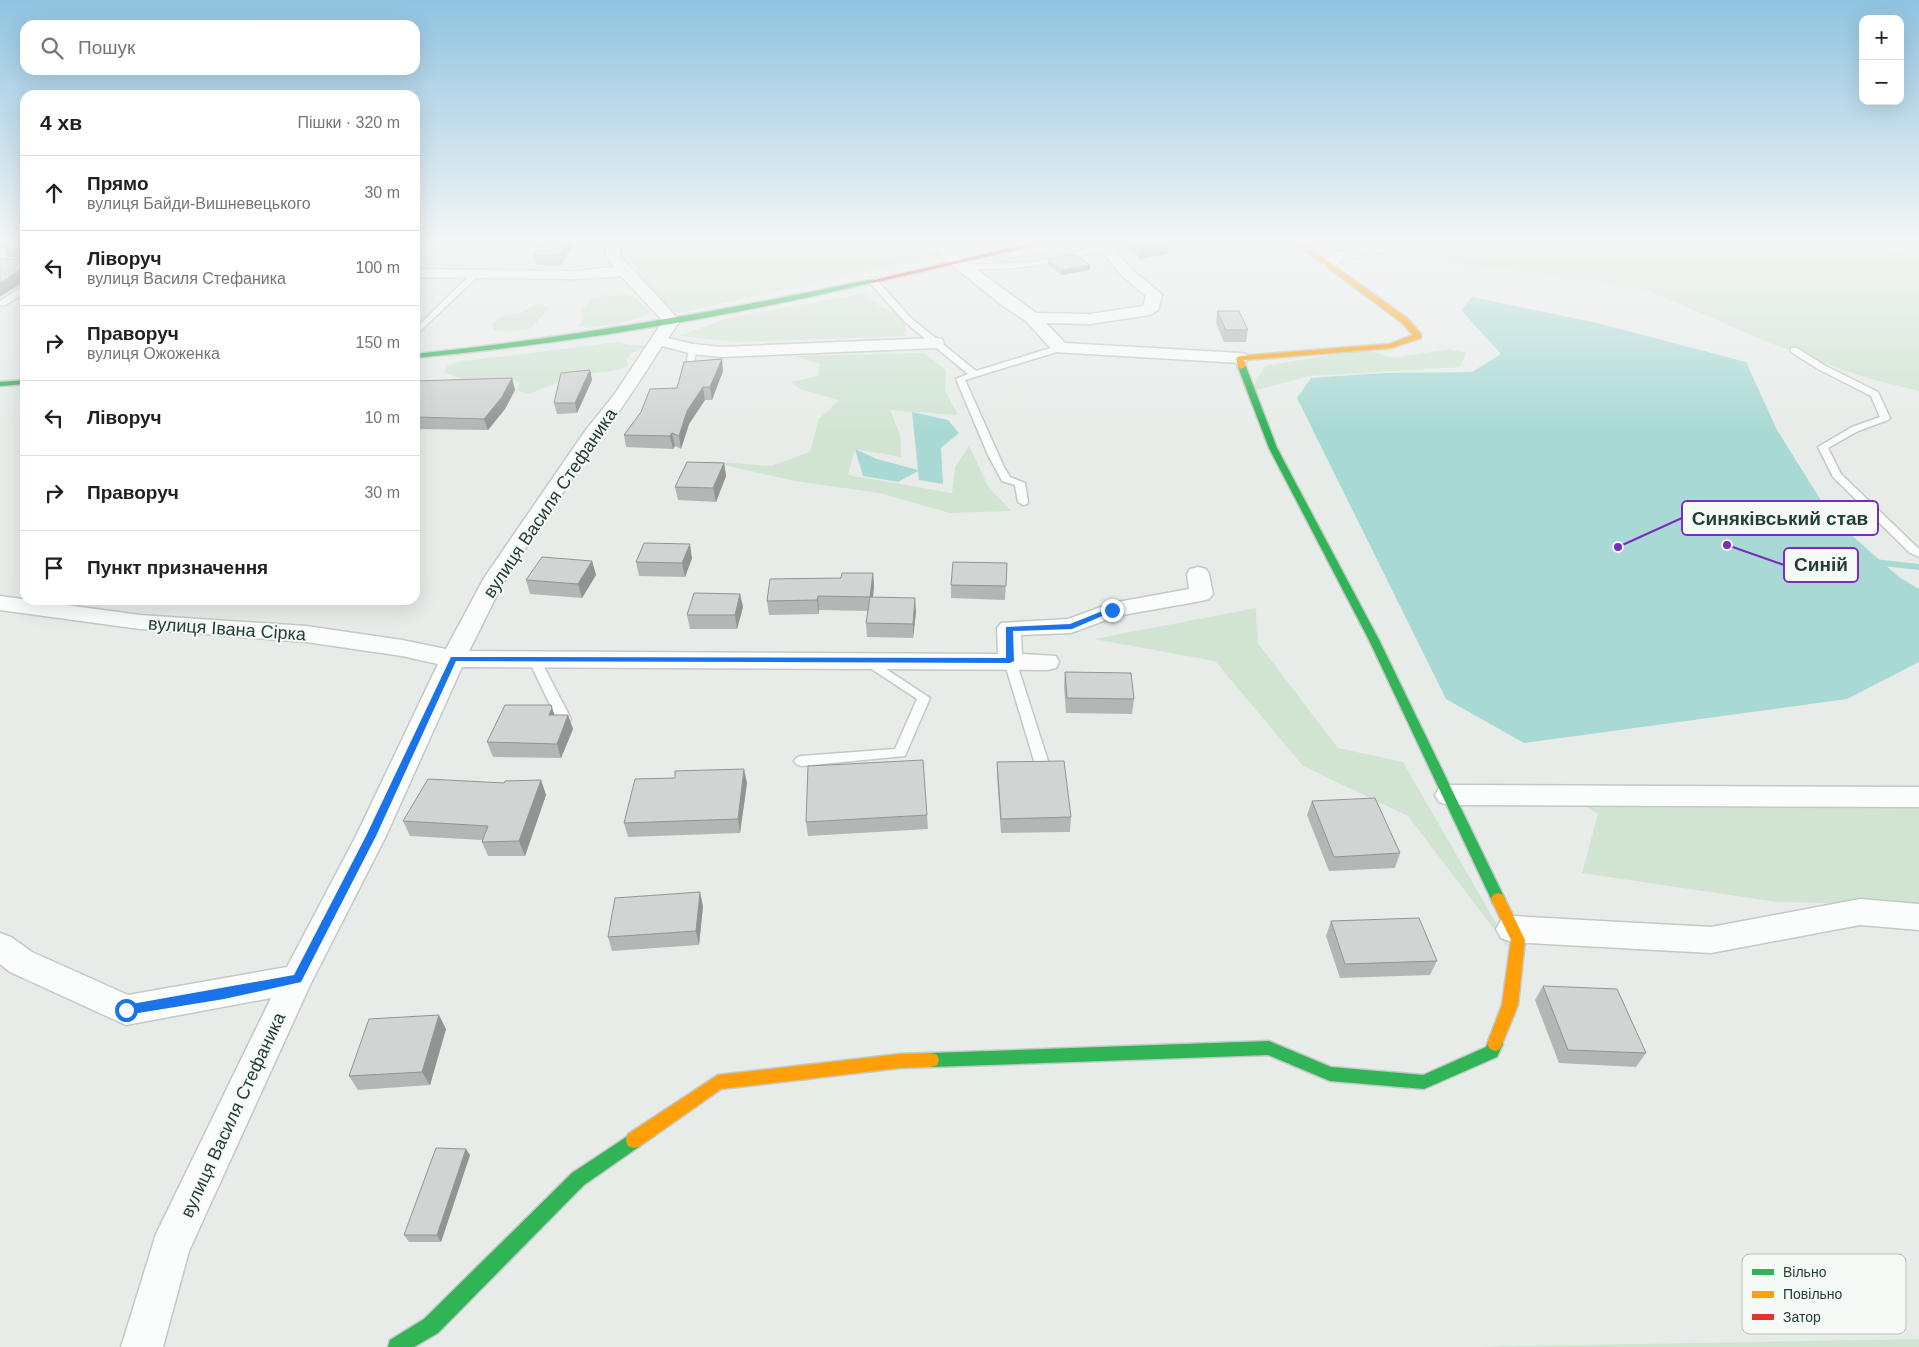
<!DOCTYPE html>
<html lang="uk">
<head>
<meta charset="utf-8">
<style>
  body { margin:0; font-family:Arial,sans-serif; background:#f2f2f2; color:#202124 }
  .controls { position:absolute; right:15px; top:15px; display:grid; overflow:hidden; border-radius:10px; box-shadow:0 5px 20px #0002 }
  .controls button { width:45px; height:45px; display:grid; place-items:center; padding:0; border:0; border-bottom:1px solid #e0e0e0; background:#fff; color:#202124; font:25px sans-serif }
  .stop { position:absolute; width:15px; height:15px; margin:-11px; border:4px solid #1a73e8; border-radius:50%; background:#fff }
  .stop.end { background:#1a73e8; border-color:#fff; box-shadow:0 1px 5px #0008 }
  .list { margin:0; padding:0; list-style:none }
  h2 { display:flex; justify-content:space-between; align-items:center; height:65px; margin:0; padding:0 20px; font-size:21px }
  h2 small { font-size:16px; font-weight:400; color:#757577 }
  .list li { display:grid; grid-template-columns:32px 1fr auto; gap:15px; align-items:center; box-sizing:border-box; height:75px; padding:0 20px; border-top:1px solid #e0e0e0 }
  .list b { display:block; font-size:19px; white-space:nowrap }
  .list p { margin:0; font-size:16px; white-space:nowrap; color:#757577 }
  .list em { font-size:16px; font-style:normal; color:#757577 }
  .icon { flex:none; width:28px; height:28px; fill:none; stroke:currentColor; stroke-width:2; stroke-linecap:round; stroke-linejoin:round }
  .map { position:relative; flex:none; width:1919px; height:1347px; overflow:hidden }
  .search { position:absolute; background:#fff; box-shadow:0 5px 20px #0002; left:20px; top:20px; width:400px; height:55px; display:flex; align-items:center; gap:12px; box-sizing:border-box; padding:0 18px; border-radius:15px; color:#757577; font-size:19px }
  .panel { position:absolute; background:#fff; box-shadow:0 5px 20px #0002; left:20px; top:90px; width:400px; height:515px; border-radius:15px }
  .map>svg:first-child { display:block }
  .green { fill:#d1e4d2 }
  .water { fill:#a9d9d4 }
  .lines { fill:none; stroke-linecap:round; stroke-linejoin:round }
  .stream { stroke:#a9d9d4; stroke-width:6 }
  .lane-casing { stroke:#c4c9c6; stroke-width:3 }
  .street-casing { stroke:#c4c9c6; stroke-width:3 }
  .fast-casing { stroke:#c3c9c6; stroke-width:3 }
  .slow-casing { stroke:#c3c9c6; stroke-width:3 }
  .jam-casing { stroke:#c3c9c6; stroke-width:3 }
  .lane { fill:#fbfcfc; fill-rule:evenodd }
  .street { fill:#fbfcfc; fill-rule:evenodd }
  .fast { fill:#30b455; fill-rule:evenodd }
  .slow { fill:#ff9f0a; fill-rule:evenodd }
  .jam { fill:#e5322d; fill-rule:evenodd }
  .wall { fill:#b3b6b5 }
  .shaded-wall { fill:#929493 }
  .building { fill:#d0d4d2; stroke:#929493 }
  .route { fill:#1a73e8 }
  .labels { text-anchor:middle; dominant-baseline:central; stroke-width:4; stroke-linejoin:round; paint-order:stroke }
  .street-label { font-size:18px; fill:#243f32; stroke:#f6faf7 }
  .key { fill:#f6faf7; stroke:#b7c2bc; stroke-width:1 }
  .key-label { font-size:14px; fill:#243f32 }
  .leader { fill:none; stroke:#7b2cbf; stroke-width:2 }
  .callout-dot { fill:#7b2cbf; stroke:#f6faf7; stroke-width:2 }
  .callout { fill:#f6faf7; stroke:#7b2cbf; stroke-width:2 }
  .callout-label { font-size:19px; text-anchor:middle; font-weight:bold; fill:#243f32 }
</style>
</head>
<body>
<div class="map">
<svg width="1919" height="1347" viewBox="0 0 1919 1347">
  <rect width="100%" height="100%" fill="#e7ece9"/>
  <!-- green -->
  <g class="green">
    <polygon points="620,242 918,242 939,255 670,315 646,286"/>
    <path d="M942,242h65c-22,5 -45,13 -65,0z"/>
    <polygon points="1375,242 1864,242 1919,258 1919,391 1863,377 1770,343 1642,288 1470,265 1417,253 1399,252"/>
    <polygon points="1069,245 1078,247 1067,253 999,264 992,263"/>
    <polygon points="864,293 879,306 905,317 906,336 738,342 679,336 725,319"/>
    <path d="M606,295l29,1 15,15c-8,11 -58,18 -72,15l6,-8 -2,-7 10,-12z"/>
    <polygon points="535,305 548,306 548,310 530,329 511,331 494,330 492,323 502,316 521,313"/>
    <path d="M618,342l11,3 24,1 -22,7 -4,6v7c-14,7 -27,5 -42,9 -20,6 -38,11 -57,19l-11,-4 3,-7c-18,-10 -33,-2 -52,-3 -7,-1 -16,-5 -24,-7l4,-8 15,-4z"/>
    <polygon points="1363,349 1393,358 1449,349 1466,353 1460,367 1309,376 1250,392 1265,366"/>
    <polygon points="924,353 946,370 945,391 958,415 890,410 900,434 901,457 855,449 848,475 952,493 955,467 969,446 988,486 1011,511 950,513 879,493 795,481 706,461 771,466 810,452 819,419 839,400 800,389 791,382 818,376 820,364 795,356"/>
    <polygon points="1256,608 1258,643 1338,748 1403,762 1516,958 1408,816 1303,766 1215,661 1094,639"/>
    <polygon points="1567,795 1919,797 1919,905 1777,902 1582,873 1598,814"/>
    <polygon points="1919,1339 1919,1347 1473,1347"/>
  </g>
  <!-- water -->
  <g class="water">
    <polygon points="1472,297 1597,323 1746,362 1777,430 1832,518 1899,577 1919,589 1919,662 1847,699 1524,743 1446,699 1297,398 1311,378 1385,373 1472,372 1501,354 1461,310"/>
    <polygon points="912,412 948,420 959,433 941,448 943,484 919,480 918,471 898,482 863,476 855,449 877,459 918,470"/>
  </g>
  <g class="lines">
    <!-- stream -->
    <polyline class="stream" points="1874,562 1919,567"/>
    <!-- lane casing -->
    <g class="lane-casing">
      <g id="lane">
        <polygon points="1319,242 1332,242 1352,248 1399,250 1403,252 1399,254 1352,252"/>
        <path d="M1103,243l4,2 -1,2c-46,19 -93,23 -142,22l-4,-2 4,-2 71,-3 33,-7z"/>
        <polygon points="473,272 480,274 415,336 415,329"/>
        <polygon points="869,278 875,278 911,318 976,371 1057,346 1063,346 1063,350 965,380 1004,467 1010,477 1025,483 1028,502 1027,504 1023,505 1018,502 1015,485 1002,481 988,455 956,379 968,374 905,322 869,282"/>
        <polygon points="22,287 25,287 25,292 6,305 0,305 0,301"/>
        <polygon points="693,346 697,349 692,370 685,372 689,349"/>
        <polygon points="1791,348 1797,348 1824,365 1878,392 1890,418 1888,420 1858,431 1828,448 1841,474 1919,549 1919,557 1910,553 1833,477 1818,447 1852,427 1880,417 1871,396 1818,369 1791,352"/>
        <polygon points="534,655 540,659 571,719 569,722 559,722 557,719 528,659"/>
        <polygon points="868,657 930,698 905,756 801,766 796,764 794,761 796,758 801,756 895,749 917,699 864,664 862,661"/>
        <polygon points="1010,657 1016,661 1049,764 1047,767 1037,767 1035,764 1004,661"/>
      </g>
    </g>
    <!-- street casing -->
    <g class="street-casing">
      <g id="street">
        <path d="M604,242h14l3,15 59,64 -12,17 25,6 28,3 215,-9 6,1 2,4 -2,4 -6,1 -215,9 -28,-3 -31,-8c-49,79 -106,152 -155,231 -14,23 -25,50 -38,74l529,3 -1,-26 4,-5 67,-4 44,-16 77,-14 -2,-15 3,-5 8,-2 8,2 3,5 4,20 -4,5 -8,2 -84,15 -46,17 -50,2 1,19 34,2 3,6 -3,6 -9,2 -585,-3 -76,169 -75,147 -122,268 -26,96h-42l35,-113 115,-236 -145,27 -116,-53 -10,-8v-31l11,4 21,15 96,43 159,-28 69,-131 82,-172 -36,-8 -96,-14 -166,-13 -140,-19v-14l140,19 166,11 96,14 44,9 38,-71 101,-147 29,-36 49,-74 -42,-45 -44,3 -162,-2v-8l162,2 37,-4 -7,-9z"/>
        <polygon points="923,242 940,242 1036,313 1090,314 1143,306 1146,296 1121,275 1094,242 1109,242 1131,269 1159,292 1162,295 1158,310 1150,315 1090,324 1046,323 1065,343 1240,353 1246,354 1249,358 1246,362 1240,363 1054,352 1026,321 1003,306"/>
        <polygon points="1365,247 1370,248 1372,251 1370,254 1342,260 1333,268 1328,269 1321,265 1332,253"/>
        <polygon points="1449,785 1919,787 1919,807 1449,805 1439,802 1435,795 1439,788"/>
        <polygon points="1860,899 1919,904 1919,930 1860,925 1711,953 1512,942 1501,938 1496,929 1501,920 1512,916 1711,927"/>
      </g>
    </g>
    <!-- fast casing -->
    <g class="fast-casing">
      <g id="fast">
        <path d="M873,279l2,1v2c-151,36 -305,61 -460,76v-4c154,-16 306,-43 458,-75z"/>
        <polygon points="1239,365 1246,367 1277,448 1379,640 1505,899 1503,903 1498,905 1493,903 1369,640 1269,448 1238,367"/>
        <polygon points="25,380 25,384 0,386 0,382"/>
        <polygon points="1495,1037 1500,1039 1503,1044 1497,1057 1424,1089 1330,1081 1268,1055 931,1067 925,1065 923,1060 925,1055 931,1053 1269,1041 1331,1067 1423,1075 1486,1047 1490,1039"/>
        <polygon points="634,1132 640,1134 642,1140 640,1146 584,1185 438,1333 414,1347 388,1347 390,1340 424,1319 572,1173"/>
      </g>
    </g>
    <!-- slow casing -->
    <g class="slow-casing">
      <g id="slow">
        <polygon points="1293,242 1301,242 1407,318 1421,334 1421,338 1391,348 1244,360 1246,367 1239,369 1236,358 1240,356 1390,344 1413,335 1401,322"/>
        <polygon points="1498,893 1503,895 1525,940 1518,1005 1500,1049 1495,1051 1490,1049 1487,1044 1502,1005 1511,940 1491,899 1493,895"/>
        <polygon points="931,1053 937,1055 939,1060 937,1065 931,1067 900,1068 721,1089 640,1146 634,1148 628,1146 626,1140 628,1134 718,1075 900,1054"/>
      </g>
    </g>
    <!-- jam casing -->
    <g class="jam-casing">
      <polygon id="jam" points="1036,242 1050,242 873,283 870,281"/>
    </g>
    <!-- lane -->
    <use href="#lane" class="lane"/>
    <!-- street -->
    <use href="#street" class="street"/>
    <!-- fast -->
    <use href="#fast" class="fast"/>
    <!-- slow -->
    <use href="#slow" class="slow"/>
    <!-- jam -->
    <use href="#jam" class="jam"/>
  </g>
  <!-- wall -->
  <g class="wall">
    <polygon points="25,242 21,259 21,258 8,257 3,248"/>
    <polygon points="487,242 576,242 561,265 536,265 533,255 539,247 488,247"/>
    <polygon points="1120,242 1167,242 1167,254 1139,259"/>
    <polygon points="1048,260 1090,265 1090,270 1061,275 1048,265"/>
    <polygon points="1217,311 1248,330 1246,342 1224,342 1216,323"/>
    <polygon points="590,370 592,380 577,413 557,414 554,403"/>
    <polygon points="723,371 712,400 705,400 689,424 681,449 675,446 673,449 626,447 624,435 677,388"/>
    <polygon points="512,378 515,390 505,409 488,430 415,429 415,381"/>
    <polygon points="724,463 726,476 716,502 678,500 675,487"/>
    <polygon points="692,558 685,577 639,576 636,562"/>
    <polygon points="592,561 596,575 582,598 530,594 526,580"/>
    <polygon points="1007,563 1005,600 951,598 951,585"/>
    <polygon points="873,573 874,587 873,597 916,612 913,638 867,637 866,623 868,611 819,610 819,614 769,615 767,601 841,578"/>
    <polygon points="740,594 743,607 737,629 690,629 687,615"/>
    <polygon points="1065,672 1134,699 1132,714 1066,713 1064,686"/>
    <polygon points="552,708 554,715 568,715 573,729 561,758 493,757 487,742"/>
    <polygon points="997,762 1071,817 1070,832 1001,833 997,777"/>
    <polygon points="541,780 546,795 525,856 488,856 482,842 482,840 410,836 403,821 504,783"/>
    <polygon points="747,783 740,833 628,837 624,823"/>
    <polygon points="1312,801 1400,853 1395,868 1329,871 1307,815"/>
    <polygon points="927,815 928,829 808,836 806,822"/>
    <polygon points="703,906 699,945 612,951 608,937"/>
    <polygon points="1331,921 1437,961 1430,975 1340,978 1326,936"/>
    <polygon points="1543,986 1646,1053 1636,1067 1559,1063 1535,1000"/>
    <polygon points="446,1029 430,1085 358,1090 349,1076"/>
    <polygon points="470,1155 441,1242 409,1242 404,1235"/>
  </g>
  <!-- shaded-wall -->
  <g class="shaded-wall">
    <polygon points="567,242 576,242 561,265 559,255"/>
    <polygon points="1169,244 1167,254 1139,259 1141,248"/>
    <polygon points="1090,265 1090,270 1061,275 1061,270"/>
    <polygon points="25,267 25,281 0,297 0,283"/>
    <polygon points="722,359 723,371 712,400 710,387"/>
    <polygon points="590,370 592,380 577,413 575,403"/>
    <polygon points="512,378 515,390 505,409 488,430 484,419"/>
    <polygon points="703,387 705,400 689,424 681,449 679,436 687,411"/>
    <polygon points="672,433 675,446 673,449 670,436"/>
    <polygon points="724,463 726,476 716,502 713,488"/>
    <polygon points="690,544 692,558 685,577 682,563"/>
    <polygon points="592,561 596,575 582,598 578,584"/>
    <polygon points="873,573 874,587 871,611 870,597"/>
    <polygon points="740,594 743,607 737,629 735,615"/>
    <polygon points="818,596 819,610 819,614 817,600"/>
    <polygon points="915,598 916,612 913,638 913,624"/>
    <polygon points="552,708 557,722 549,715"/>
    <polygon points="568,715 573,729 561,758 557,744"/>
    <polygon points="744,769 747,783 740,833 738,819"/>
    <polygon points="541,780 546,795 525,856 519,841"/>
    <polygon points="700,892 703,906 699,945 696,931"/>
    <polygon points="439,1015 446,1029 430,1085 422,1072"/>
    <polygon points="466,1149 470,1155 441,1242 437,1235"/>
  </g>
  <!-- building -->
  <g class="building">
    <polygon points="12,242 25,242 25,267 0,283 0,259 21,259 21,249 3,248"/>
    <polygon points="542,242 567,242 559,255 533,255"/>
    <polygon points="1134,242 1167,242 1169,244 1141,248"/>
    <polygon points="1075,254 1090,265 1061,270 1048,260"/>
    <polygon points="1217,311 1239,311 1248,330 1226,330"/>
    <polygon points="722,359 710,387 703,387 687,411 679,436 672,433 670,436 624,435 641,412 650,389 677,388 684,362"/>
    <polygon points="590,370 575,403 554,403 561,373"/>
    <polygon points="512,378 502,397 484,419 415,417 415,381"/>
    <polygon points="687,462 724,463 713,488 675,487"/>
    <polygon points="644,543 690,544 682,563 636,562"/>
    <polygon points="542,557 592,561 578,584 526,580"/>
    <polygon points="953,562 1007,563 1006,586 951,585"/>
    <polygon points="842,573 873,573 870,597 818,596 817,600 767,601 770,579 841,578"/>
    <polygon points="694,593 740,594 735,615 687,615"/>
    <polygon points="870,597 915,598 913,624 866,623"/>
    <polygon points="1065,672 1131,673 1134,699 1067,698"/>
    <polygon points="505,705 551,705 552,708 549,715 568,715 557,744 487,742"/>
    <polygon points="923,760 927,815 806,822 808,766"/>
    <polygon points="1064,761 1071,817 1001,819 997,762"/>
    <polygon points="744,769 738,819 624,823 635,779 675,778 675,771"/>
    <polygon points="428,779 504,783 505,781 541,780 519,841 482,842 488,826 403,821"/>
    <polygon points="1375,798 1400,853 1334,857 1312,801"/>
    <polygon points="700,892 696,931 608,937 615,898"/>
    <polygon points="1419,918 1437,961 1345,964 1331,921"/>
    <polygon points="1543,986 1617,989 1646,1053 1568,1050"/>
    <polygon points="439,1015 422,1072 349,1076 369,1019"/>
    <polygon points="436,1148 466,1149 437,1235 404,1235"/>
  </g>
  <!-- sky -->
  <linearGradient id="sky" x2="0" y2="1"><stop stop-color="#8fc3e0"/><stop offset="0.56" stop-color="#f4f6f5"/><stop offset="1" stop-color="#f4f6f5" stop-opacity="0"/></linearGradient>
  <rect width="1919" height="431" fill="url(#sky)"/>
  <!-- route -->
  <polygon class="route" points="1110,608 1116,610 1072,629 1013,631 1014,661 1010,663 456,661 376,836 301,982 224,999 126,1015 121,1010 126,1005 294,975 366,836 451,657 1006,658 1006,627 1070,624"/>
  <g class="labels">
    <!-- street labels -->
    <g class="street-label">
      <text transform="translate(550 503) rotate(-56)">вулиця Василя Стефаника</text>
      <text transform="translate(227 629) rotate(4)">вулиця Івана Сірка</text>
      <text transform="translate(233 1115) rotate(-65)">вулиця Василя Стефаника</text>
    </g>
  </g>
  <!-- legend -->
  <rect x="1742" y="1254" width="164" height="80" rx="8" class="key"/>
  <rect x="1752" y="1269" width="22" height="6" fill="#30b455"/>
  <rect x="1752" y="1291" width="22" height="7" fill="#ff9f0a"/>
  <rect x="1752" y="1314" width="22" height="6" fill="#e5322d"/>
  <g class="key-label">
    <text x="1783" y="1277">Вільно</text>
    <text x="1783" y="1299">Повільно</text>
    <text x="1783" y="1322">Затор</text>
  </g>
  <!-- callouts -->
  <path class="leader" d="M1618 547L1682 518M1727 545L1784 565"/>
  <g class="callout-dot">
    <circle cx="1618" cy="547" r="5"/>
    <circle cx="1727" cy="545" r="5"/>
  </g>
  <g class="callout">
    <rect x="1682" y="501" width="196" height="34" rx="5"/>
    <rect x="1784" y="548" width="74" height="34" rx="5"/>
  </g>
  <g class="callout-label">
    <text x="1780" y="525">Синяківський став</text>
    <text x="1821" y="571">Синій</text>
  </g>
</svg>
<div class="controls">
<button>+</button>
<button>−</button>
</div>
<div class="stop" style="left:126px;top:1010px"></div>
<div class="stop end" style="left:1112px;top:610px"></div>
<div class="search"><svg class="icon" aria-label="search" viewBox="0 0 24 24"><circle cx="10" cy="10" r="6"/><path d="M15 15l6 6"/></svg>Пошук</div>
<section class="panel">
<h2>4 хв<small>Пішки · 320 m</small></h2>
<ul class="list">
<li><svg class="icon" aria-label="ahead" viewBox="0 0 24 24"><path d="M12 20V5M6 11l6-6 6 6"/></svg><div><b>Прямо</b><p>вулиця Байди-Вишневецького</p></div><em>30 m</em></li>
<li><svg class="icon" aria-label="left" viewBox="0 0 24 24"><path d="M17 20v-9H6M10 6l-5 5 5 5"/></svg><div><b>Ліворуч</b><p>вулиця Василя Стефаника</p></div><em>100 m</em></li>
<li><svg class="icon" aria-label="right" viewBox="0 0 24 24"><path d="M7 20v-9h11M14 6l5 5-5 5"/></svg><div><b>Праворуч</b><p>вулиця Ожоженка</p></div><em>150 m</em></li>
<li><svg class="icon" aria-label="left" viewBox="0 0 24 24"><path d="M17 20v-9H6M10 6l-5 5 5 5"/></svg><div><b>Ліворуч</b></div><em>10 m</em></li>
<li><svg class="icon" aria-label="right" viewBox="0 0 24 24"><path d="M7 20v-9h11M14 6l5 5-5 5"/></svg><div><b>Праворуч</b></div><em>30 m</em></li>
<li><svg class="icon" aria-label="arrive" viewBox="0 0 24 24"><path d="M6 21V4h12l-3 4 3 4H6"/></svg><div><b>Пункт призначення</b></div></li>
</ul>
</section>
</div>
</body>
</html>
